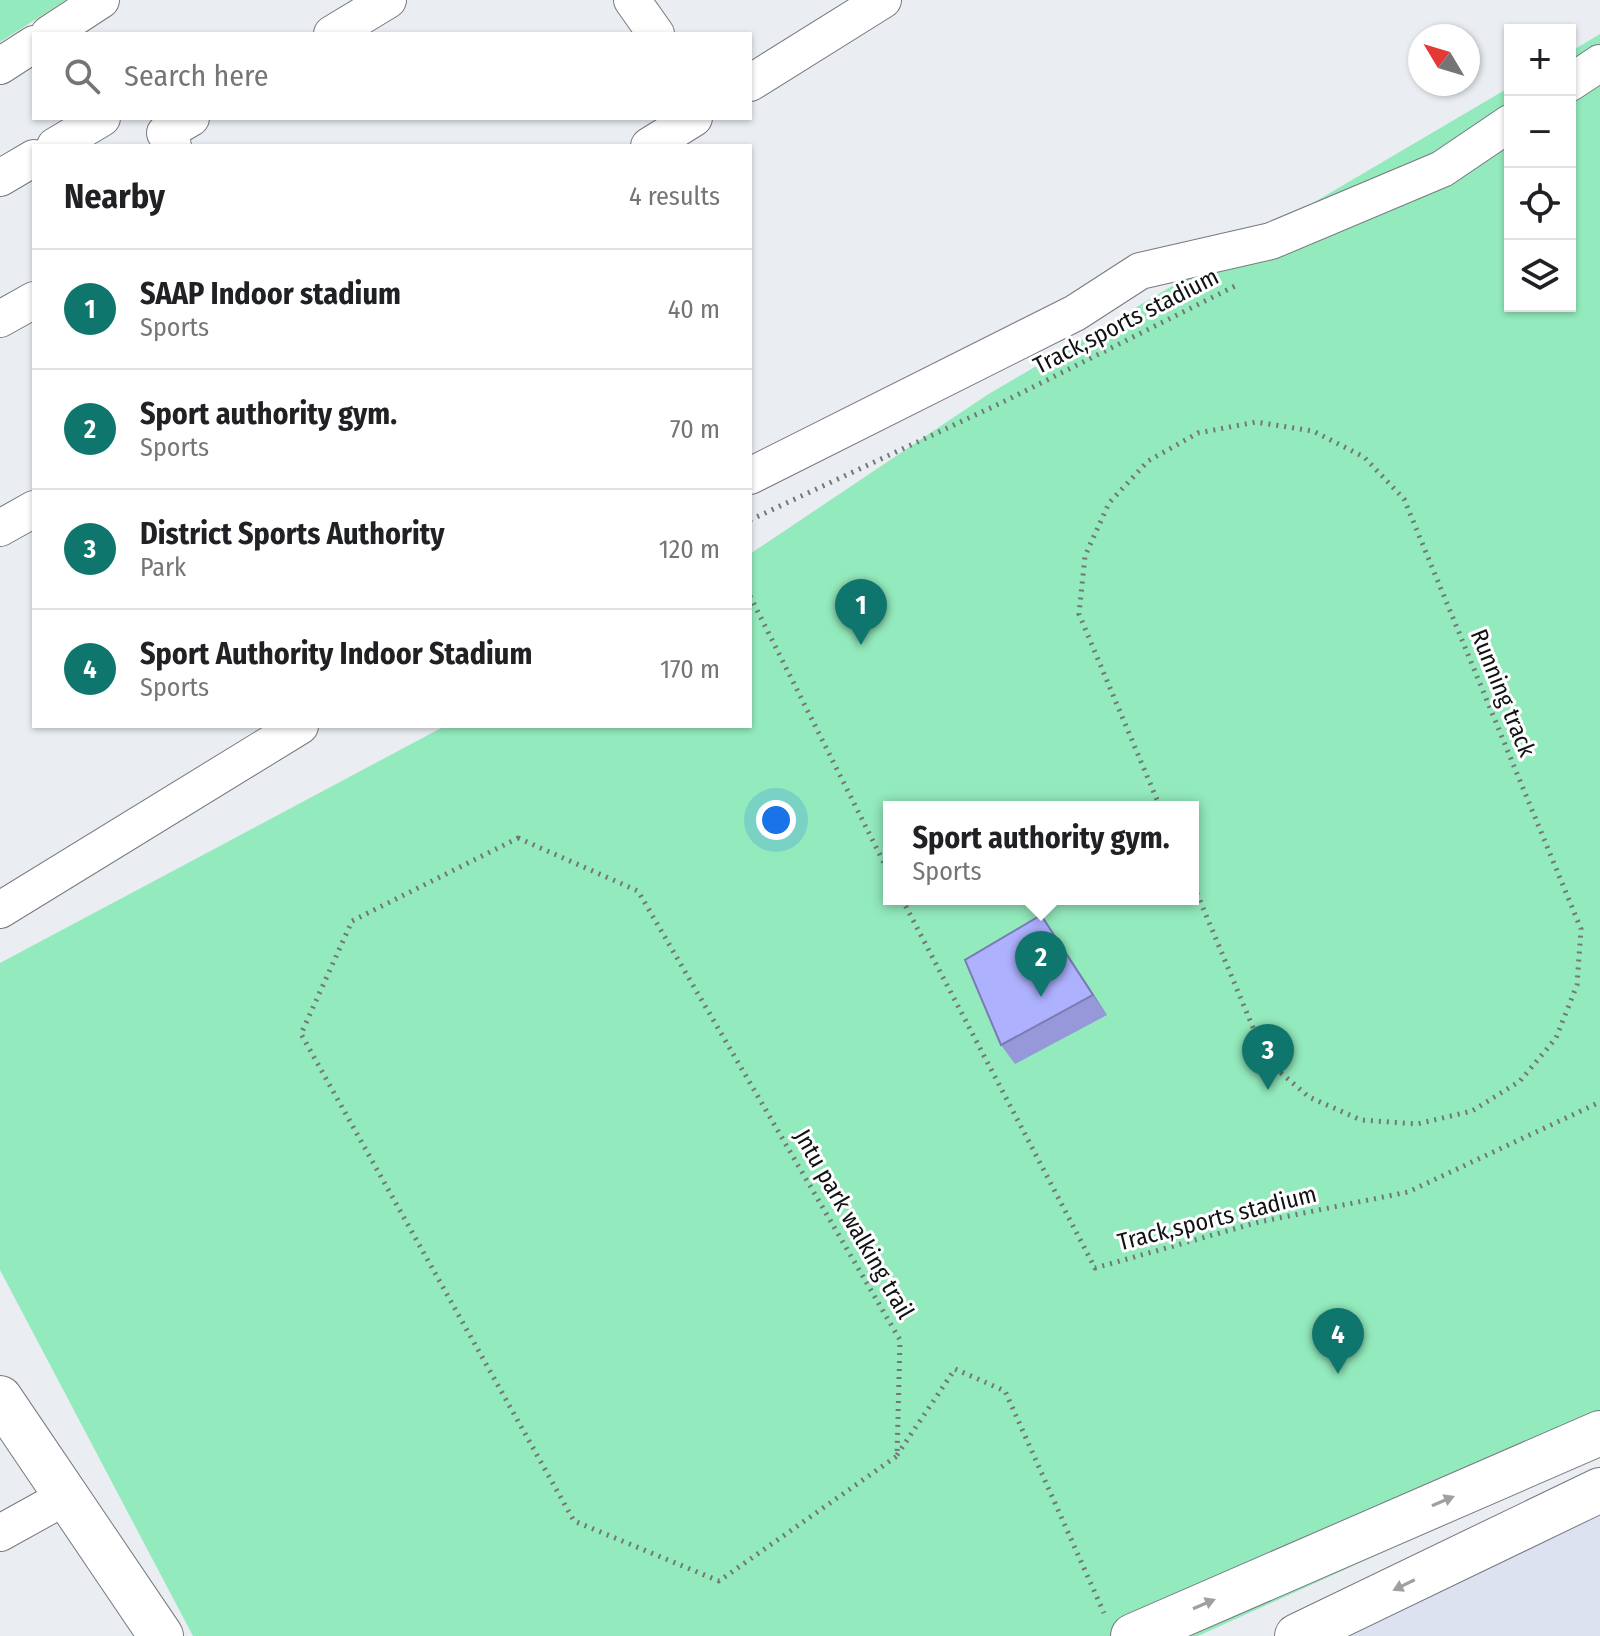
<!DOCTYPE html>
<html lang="en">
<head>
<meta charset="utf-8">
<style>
  body { margin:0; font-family:"Fira Sans Condensed",sans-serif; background:#f6f6f6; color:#202124 }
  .controls { position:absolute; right:24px; top:24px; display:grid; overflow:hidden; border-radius:0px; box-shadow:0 2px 6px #0004 }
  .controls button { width:72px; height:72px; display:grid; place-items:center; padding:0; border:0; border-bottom:2px solid #e0e0e0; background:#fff; color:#202124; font:40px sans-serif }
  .compass { position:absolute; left:1408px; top:24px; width:72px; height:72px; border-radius:50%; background:#fff; box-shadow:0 2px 6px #0004; rotate:308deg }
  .you { position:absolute; left:776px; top:820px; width:28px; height:28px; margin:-20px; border:6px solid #fff; border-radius:50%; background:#1a73e8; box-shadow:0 0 0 12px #1a73e833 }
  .badge { display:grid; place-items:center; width:52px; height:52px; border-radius:50%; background:#0f766e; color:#fff; font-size:26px; font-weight:700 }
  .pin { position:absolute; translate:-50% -66px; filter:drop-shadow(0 2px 4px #0008) }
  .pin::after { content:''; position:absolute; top:42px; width:28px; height:24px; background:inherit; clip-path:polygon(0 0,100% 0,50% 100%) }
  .popup { position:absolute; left:883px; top:801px; width:316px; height:104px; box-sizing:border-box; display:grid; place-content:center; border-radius:0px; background:#fff; filter:drop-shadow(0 2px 6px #0005); font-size:26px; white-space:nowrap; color:#757577 }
  .popup b { font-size:30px; color:#202124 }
  .popup::after { content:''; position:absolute; left:50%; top:100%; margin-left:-16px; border:16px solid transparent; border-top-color:#fff }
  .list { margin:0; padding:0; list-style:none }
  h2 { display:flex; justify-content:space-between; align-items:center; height:104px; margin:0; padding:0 32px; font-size:34px }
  h2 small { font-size:26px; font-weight:400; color:#757577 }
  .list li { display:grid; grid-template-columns:52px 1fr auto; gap:24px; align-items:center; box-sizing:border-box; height:120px; padding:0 32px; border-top:2px solid #e0e0e0 }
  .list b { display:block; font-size:30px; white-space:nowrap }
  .list p { margin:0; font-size:26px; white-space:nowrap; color:#757577 }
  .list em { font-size:26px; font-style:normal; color:#757577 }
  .icon { flex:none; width:44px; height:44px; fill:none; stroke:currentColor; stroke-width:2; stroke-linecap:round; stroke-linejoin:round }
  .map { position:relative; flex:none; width:1600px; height:1636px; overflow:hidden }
  .search { position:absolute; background:#fff; box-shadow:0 2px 6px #0004; left:32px; top:32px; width:720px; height:88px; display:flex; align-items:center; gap:20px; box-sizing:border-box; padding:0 28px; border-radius:0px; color:#757577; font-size:30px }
  .panel { position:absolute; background:#fff; box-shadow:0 2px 6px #0004; left:32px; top:144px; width:720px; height:584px; border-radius:0px }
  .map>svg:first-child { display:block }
  .built { fill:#dce2ef }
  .green { fill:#93eabc; fill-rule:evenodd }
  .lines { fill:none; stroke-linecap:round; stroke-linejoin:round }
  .street-casing { stroke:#77797f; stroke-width:38 }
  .secondary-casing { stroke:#77797f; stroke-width:46 }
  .path { stroke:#747679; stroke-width:5; stroke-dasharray:2 6; stroke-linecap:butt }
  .street { stroke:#fff; stroke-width:36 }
  .secondary { stroke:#fff; stroke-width:44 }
  .wall { fill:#9698da }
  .shaded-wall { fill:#7a7cb2 }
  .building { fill:#aeb1fe; stroke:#7a7cb2; stroke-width:2 }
  .oneway { fill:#a0a0a1 }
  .labels { text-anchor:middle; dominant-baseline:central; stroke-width:6; stroke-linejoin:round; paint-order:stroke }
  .street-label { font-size:24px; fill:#111214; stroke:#fff }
</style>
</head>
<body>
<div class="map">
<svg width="1600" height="1636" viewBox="0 0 1600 1636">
  <rect width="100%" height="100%" fill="#eaedf2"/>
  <!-- built -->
  <polygon class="built" points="1600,1513 1600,1636 1346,1636"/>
  <!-- green -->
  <g class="green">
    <polygon points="0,0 66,0 0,42"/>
    <path d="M1600,34v1420l-402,182h-1005l-193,-366v-307l445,-237h305v-172l237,-159 523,-308v219h60v-254zM889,807h304v92h-304z"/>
  </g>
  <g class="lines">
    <!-- street casing -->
    <g class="street-casing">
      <g id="street">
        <polyline points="632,0 656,34"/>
        <polyline points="49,34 101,0"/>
        <polyline points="332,34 388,0"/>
        <polyline points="0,66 34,44"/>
        <polyline points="750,83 883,0"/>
        <polyline points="1570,83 1600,63"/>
        <polyline points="55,146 102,118"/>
        <polyline points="173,146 165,133 191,118"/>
        <polyline points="649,146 694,118"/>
        <polyline points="0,178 34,158"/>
        <polyline points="0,319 34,300"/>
        <polyline points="750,476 1075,313 1140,271 1271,241 1442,169 1510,123"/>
        <polyline points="0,528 34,509"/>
        <polyline points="0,910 300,726"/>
        <polyline points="0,1533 67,1496"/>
      </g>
    </g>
    <!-- secondary casing -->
    <g class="secondary-casing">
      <g id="secondary">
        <polyline points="0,1398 161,1636"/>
        <polyline points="1133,1636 1600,1433"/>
        <polyline points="1297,1636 1600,1490"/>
      </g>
    </g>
    <!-- path -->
    <g class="path">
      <polyline points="750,520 1001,403 1237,285"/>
      <polyline points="750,596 889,873"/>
      <polyline points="1160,807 1079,614 1085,556 1109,503 1148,461 1198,433 1256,422 1313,431 1364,457 1404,499 1581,929 1577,985 1556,1038 1520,1081 1472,1111 1417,1124 1361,1120 1309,1097 1267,1061 1193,884"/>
      <polygon points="518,838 638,891 900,1340 897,1456 719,1581 574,1521 301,1034 352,921"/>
      <polyline points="902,899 1095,1268 1259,1222 1408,1192 1600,1102"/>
      <polyline points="897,1455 955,1369 1005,1391 1104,1613"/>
    </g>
    <!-- street -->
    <use href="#street" class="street"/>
    <!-- secondary -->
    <use href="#secondary" class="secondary"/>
  </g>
  <!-- wall -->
  <polygon class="wall" points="1055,935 1107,1015 1015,1064 1001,1045"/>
  <!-- shaded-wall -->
  <polygon class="shaded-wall" points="1041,915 1055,935 1107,1015 1093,995"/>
  <!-- building -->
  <polygon class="building" points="1041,915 1093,995 1001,1045 965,960"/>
  <!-- one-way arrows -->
  <defs><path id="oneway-solid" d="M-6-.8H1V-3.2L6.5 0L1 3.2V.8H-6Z" transform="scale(2)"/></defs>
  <g class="oneway">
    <use href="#oneway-solid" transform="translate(1443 1501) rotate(-23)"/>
    <use href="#oneway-solid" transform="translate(1404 1585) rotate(154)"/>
    <use href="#oneway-solid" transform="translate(1204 1604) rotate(-23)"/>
  </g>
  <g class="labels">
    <!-- street labels -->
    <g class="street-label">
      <text transform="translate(1126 321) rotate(-27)">Track,sports stadium</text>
      <text transform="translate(1503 693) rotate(68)">Running track</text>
      <text transform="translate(1217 1218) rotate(-14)">Track,sports stadium</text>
      <text transform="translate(854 1224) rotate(60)">Jntu park walking trail</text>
    </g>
  </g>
</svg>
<div class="controls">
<button>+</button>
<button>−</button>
<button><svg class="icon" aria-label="locate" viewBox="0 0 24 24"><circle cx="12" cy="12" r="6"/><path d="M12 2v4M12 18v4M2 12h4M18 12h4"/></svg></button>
<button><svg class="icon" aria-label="layers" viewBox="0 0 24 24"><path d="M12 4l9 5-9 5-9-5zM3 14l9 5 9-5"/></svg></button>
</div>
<svg class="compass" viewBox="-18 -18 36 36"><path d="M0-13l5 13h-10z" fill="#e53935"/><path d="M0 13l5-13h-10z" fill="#757577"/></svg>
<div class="you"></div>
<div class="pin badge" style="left:861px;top:645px">1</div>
<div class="pin badge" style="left:1041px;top:997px">2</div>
<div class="popup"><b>Sport authority gym.</b>Sports</div>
<div class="pin badge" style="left:1268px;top:1090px">3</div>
<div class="pin badge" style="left:1338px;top:1374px">4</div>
<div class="search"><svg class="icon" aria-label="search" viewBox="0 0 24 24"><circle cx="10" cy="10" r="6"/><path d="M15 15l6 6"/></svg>Search here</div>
<section class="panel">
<h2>Nearby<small>4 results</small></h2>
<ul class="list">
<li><span class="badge">1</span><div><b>SAAP Indoor stadium</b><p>Sports</p></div><em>40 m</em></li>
<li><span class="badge">2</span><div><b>Sport authority gym.</b><p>Sports</p></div><em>70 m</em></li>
<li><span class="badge">3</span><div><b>District Sports Authority</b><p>Park</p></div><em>120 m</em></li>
<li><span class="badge">4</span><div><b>Sport Authority Indoor Stadium</b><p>Sports</p></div><em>170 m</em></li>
</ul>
</section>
</div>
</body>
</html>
